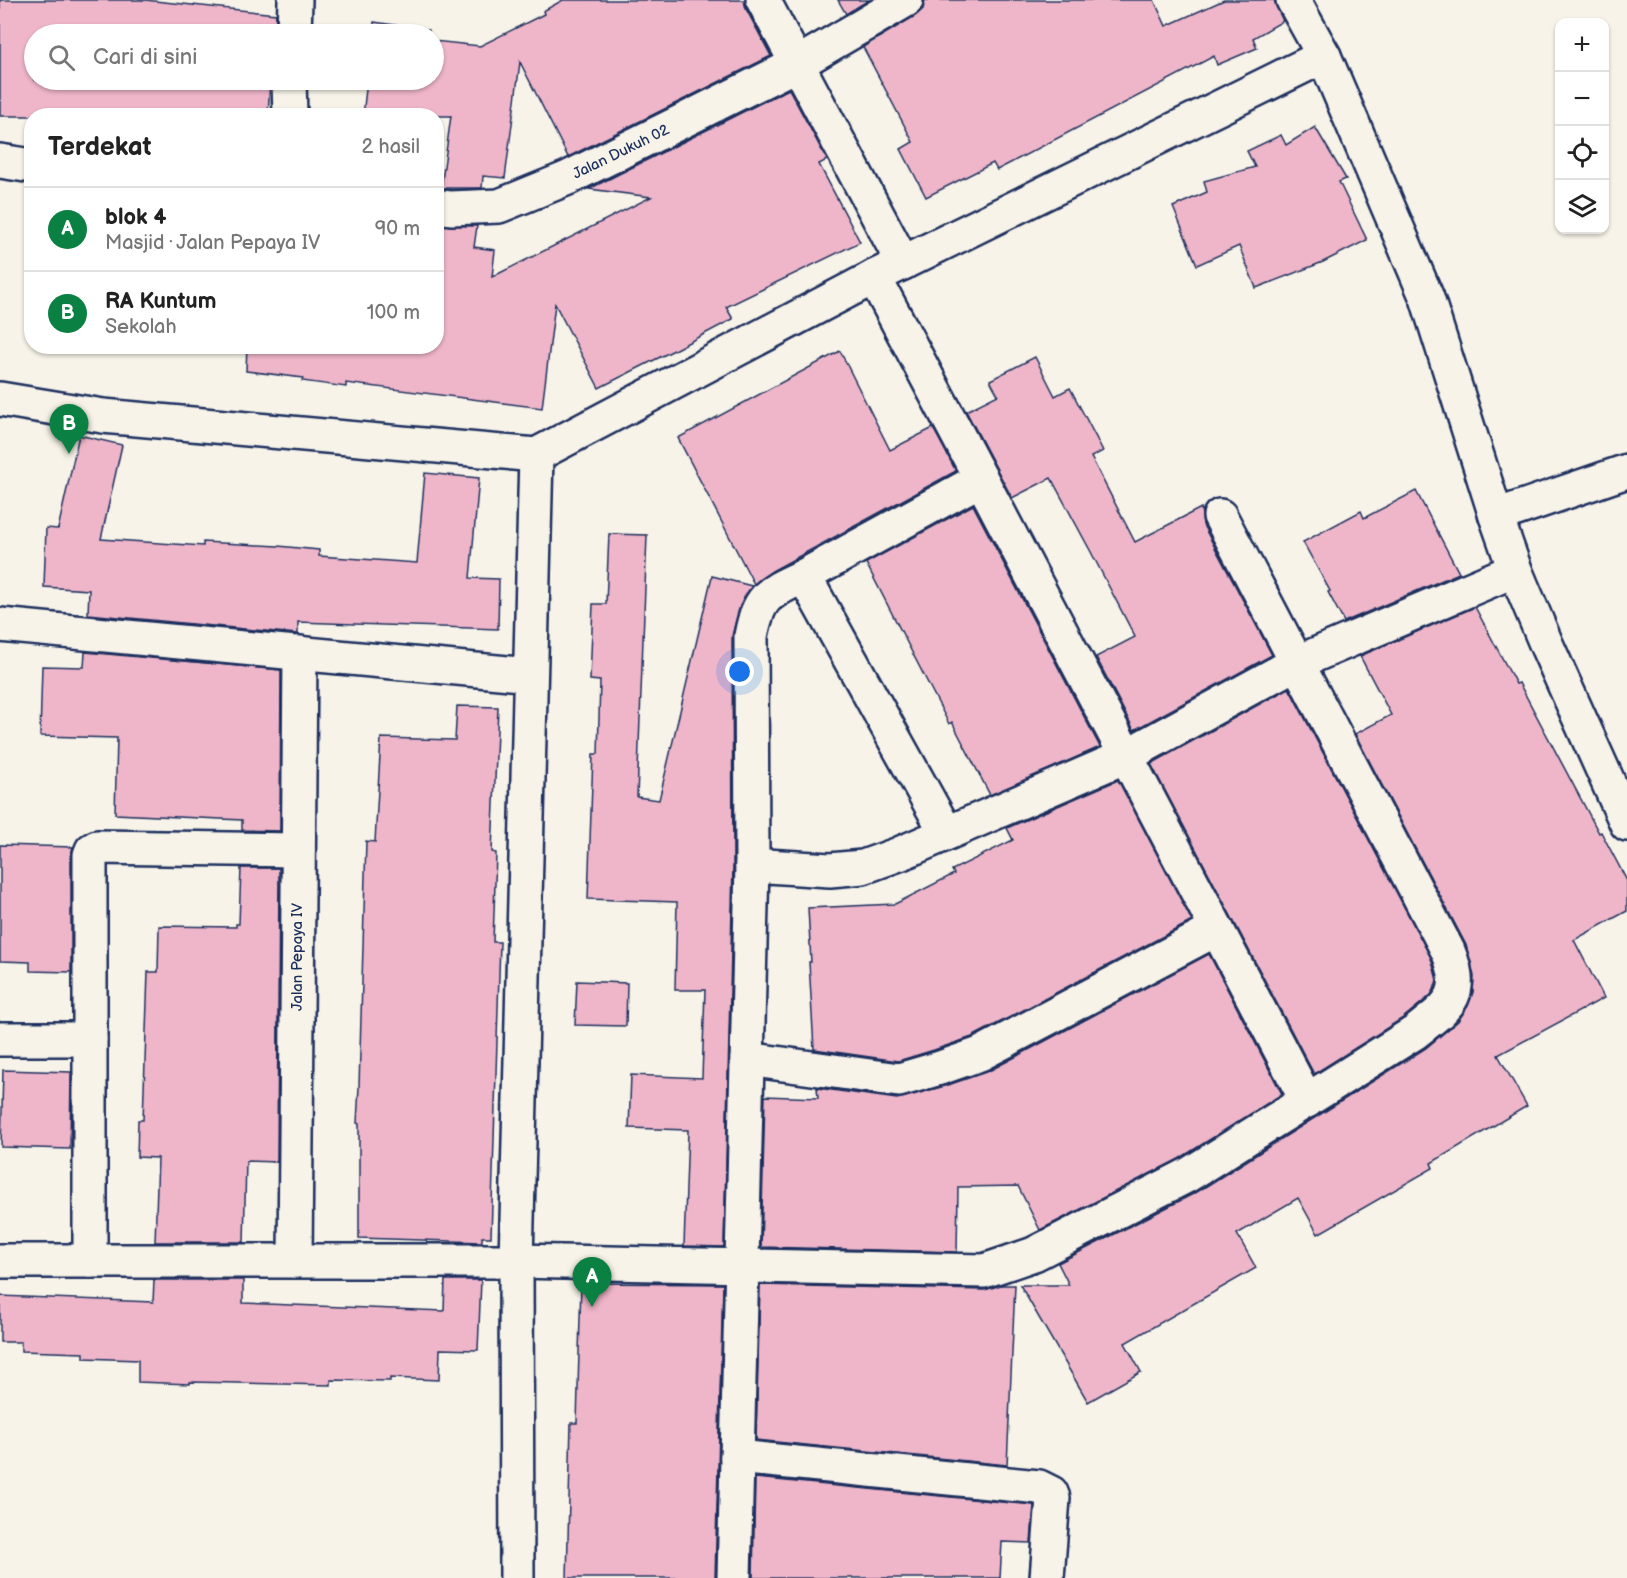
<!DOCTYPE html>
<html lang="id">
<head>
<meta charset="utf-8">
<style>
  body { margin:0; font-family:"Balsamiq Sans",sans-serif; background:#f6f6f6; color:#222 }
  .controls { position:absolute; right:18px; top:18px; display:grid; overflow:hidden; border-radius:12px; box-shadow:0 2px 4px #0004 }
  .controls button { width:54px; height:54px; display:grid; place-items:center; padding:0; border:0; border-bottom:2px solid #e0e0e0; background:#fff; color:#222; font:30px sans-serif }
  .you { position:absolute; left:740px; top:672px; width:21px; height:21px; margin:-15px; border:4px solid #fff; border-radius:50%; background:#1a73e8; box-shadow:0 0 0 9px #1a73e833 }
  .badge { display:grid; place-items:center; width:39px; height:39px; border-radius:50%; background:#0b8043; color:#fff; font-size:20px; font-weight:700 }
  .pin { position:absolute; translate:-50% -50px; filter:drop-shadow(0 2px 3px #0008) }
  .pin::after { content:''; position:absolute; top:32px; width:21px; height:18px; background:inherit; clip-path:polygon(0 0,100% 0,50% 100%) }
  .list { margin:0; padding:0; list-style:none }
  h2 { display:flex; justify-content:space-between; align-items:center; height:78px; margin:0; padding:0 24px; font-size:26px }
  h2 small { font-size:20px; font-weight:400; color:#767676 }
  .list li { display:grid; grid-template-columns:39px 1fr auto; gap:18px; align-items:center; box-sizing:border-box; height:84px; padding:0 24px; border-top:2px solid #e0e0e0 }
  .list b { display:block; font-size:22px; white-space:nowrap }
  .list p { margin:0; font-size:20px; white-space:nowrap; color:#767676 }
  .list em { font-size:20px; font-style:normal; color:#767676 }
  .icon { flex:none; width:33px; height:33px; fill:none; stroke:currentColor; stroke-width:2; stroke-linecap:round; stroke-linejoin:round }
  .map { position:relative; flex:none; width:1627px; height:1578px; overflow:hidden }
  .search { position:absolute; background:#fff; box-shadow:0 2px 4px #0004; left:24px; top:24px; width:420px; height:66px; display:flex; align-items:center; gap:15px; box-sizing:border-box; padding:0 21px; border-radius:33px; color:#767676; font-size:22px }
  .panel { position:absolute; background:#fff; box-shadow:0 2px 4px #0004; left:24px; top:108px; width:420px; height:246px; border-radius:24px }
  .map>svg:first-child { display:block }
  .building { fill:#efb6c9; stroke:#1b2f5e; stroke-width:1.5 }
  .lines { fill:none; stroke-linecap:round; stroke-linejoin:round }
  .street-casing { stroke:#1b2f5e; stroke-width:38 }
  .street { stroke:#f7f3e8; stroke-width:33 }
  .labels { text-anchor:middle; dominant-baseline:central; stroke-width:5; stroke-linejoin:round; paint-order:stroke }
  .street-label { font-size:15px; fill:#1b2f5e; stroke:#f7f3e8 }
</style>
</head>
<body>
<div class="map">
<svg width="1627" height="1578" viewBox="0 0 1627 1578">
  <rect width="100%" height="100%" fill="#f7f3e8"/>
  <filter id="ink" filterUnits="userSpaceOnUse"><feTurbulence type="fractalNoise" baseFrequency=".0167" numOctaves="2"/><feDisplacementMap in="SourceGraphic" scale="12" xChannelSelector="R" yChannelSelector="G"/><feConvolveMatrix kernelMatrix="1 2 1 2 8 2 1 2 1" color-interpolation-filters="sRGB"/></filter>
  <g filter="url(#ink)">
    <!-- building -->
    <g class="building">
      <polygon points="0,0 145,0 276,14 275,34 34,34 34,80 270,80 268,116 0,116"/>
      <polygon points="563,0 744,0 746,9 771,56 568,157 520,62 505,178 483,176 482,188 441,188 451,116 363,116 367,80 434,80 434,41 480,46 544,14 543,11"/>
      <polygon points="838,0 869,0 846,14"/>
      <polygon points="925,0 1154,0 1166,26 1224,0 1274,0 1283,21 1253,38 1257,48 1217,65 1214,56 997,170 993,163 926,197 901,149 913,142 863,47 915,16 923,9"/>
      <polygon points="374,22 429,30 428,34 373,34"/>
      <polygon points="789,89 827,160 819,164 860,242 726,307 733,319 674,350 599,388 555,304 542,408 346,383 346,387 302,381 303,378 246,371 247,346 436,346 436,225 477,226 474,247 495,250 492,277 651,197 589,189"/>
      <polygon points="1315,127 1346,179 1339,182 1367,240 1323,262 1256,288 1239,246 1197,265 1173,207 1207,192 1204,181 1255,167 1247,151 1281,135 1286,145"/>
      <polygon points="840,351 890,450 933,428 956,471 772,571 754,584 678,438"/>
      <polygon points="1035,357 1055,396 1070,388 1103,451 1091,457 1135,542 1201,508 1203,525 1272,655 1134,730 1096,657 1135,637 1091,552 1051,478 1012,498 966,411 998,395 990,380"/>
      <polygon points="79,435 122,445 101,539 203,546 203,542 278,546 319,550 319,556 417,563 425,473 479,478 470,578 499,579 498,629 298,622 298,634 88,614 89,590 44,587 46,528 58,529"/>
      <polygon points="1416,491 1459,573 1344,622 1328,592 1330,591 1303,542 1361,511 1364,518"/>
      <polygon points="973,505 1100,747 990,795 952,722 949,724 866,563"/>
      <polygon points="609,534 647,535 637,797 659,800 712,576 752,586 740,606 732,636 733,865 724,1247 684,1246 688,1130 629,1128 631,1075 702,1078 705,990 675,990 677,902 588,899 593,754 598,754 600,681 590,680 593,604 606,604"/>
      <polygon points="1475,607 1516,684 1519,683 1599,833 1601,832 1627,881 1627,911 1574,940 1604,998 1498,1055 1527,1106 1431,1163 1433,1168 1318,1234 1298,1198 1237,1234 1256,1268 1125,1343 1141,1372 1088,1402 1020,1285 1069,1285 1058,1263 1197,1192 1316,1117 1426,1048 1458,1021 1468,1006 1473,992 1474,976 1466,945 1355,734 1391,715 1360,656"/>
      <polygon points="85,652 281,670 280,831 242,830 242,820 115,814 117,738 40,736 42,666 84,667"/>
      <polygon points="1289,688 1431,958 1437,980 1434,990 1431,995 1403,1018 1314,1074 1151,764"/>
      <polygon points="457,706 498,707 492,852 496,853 493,942 500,942 491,1237 482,1237 482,1242 359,1238 359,1124 357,1123 359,1087 366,841 375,842 381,738 455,740"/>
      <polygon points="1118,780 1192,921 972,1037 934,1050 898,1061 814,1049 809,962 811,962 808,908 895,904 954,874 952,870 1013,840 1007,828"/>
      <polygon points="0,845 73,847 71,855 71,972 30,971 30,962 0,961"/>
      <polygon points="241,868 279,868 277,1162 246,1161 244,1242 155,1242 158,1158 137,1157 138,1120 143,1120 148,972 158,972 159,926 236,927 236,924 239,924"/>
      <polygon points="1209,954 1282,1094 1179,1159 1040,1230 1018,1186 958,1187 957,1252 761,1247 765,1096 818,1098 817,1088 897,1099 945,1086 989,1071"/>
      <polygon points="577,981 627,983 626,1026 575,1025"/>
      <polygon points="3,1070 71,1072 70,1149 1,1147"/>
      <polygon points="154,1280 243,1280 243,1303 444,1311 445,1280 481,1280 478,1350 440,1349 439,1380 390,1378 390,1381 331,1380 331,1385 190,1382 190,1384 138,1382 138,1360 84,1358 84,1353 21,1351 21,1342 0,1342 0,1296 153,1302"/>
      <polygon points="581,1283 723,1284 715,1578 567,1578 571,1423 577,1423"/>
      <polygon points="760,1285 984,1290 1001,1285 1015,1285 1007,1465 756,1440"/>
      <polygon points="755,1478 1034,1505 1031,1543 1002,1542 1000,1578 753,1578"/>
    </g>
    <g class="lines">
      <!-- street casing -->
      <g class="street-casing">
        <g id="street">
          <polyline points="763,0 903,263"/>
          <polyline points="1293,0 1324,56 1427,298 1496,516 1515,570 1547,646 1627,824"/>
          <polyline points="294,34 295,0"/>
          <polyline points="289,80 290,116"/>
          <polyline points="0,161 32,166"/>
          <polyline points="436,206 451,208 499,206 568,178 797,64 906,0"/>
          <polyline points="874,277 981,479"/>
          <polyline points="0,399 103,416 536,455"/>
          <polyline points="1496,516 1627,471"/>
          <polyline points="0,625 530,675"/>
          <polyline points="946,832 804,576 981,479 1307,1101"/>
          <polyline points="752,865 830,870 863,867 899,854 1126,756 1296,663 1515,570"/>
          <polyline points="0,1039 90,1039"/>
          <polyline points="747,1059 899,1080 940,1068 980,1054 1217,929"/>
          <path d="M0,1261h516l468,10 50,-17 154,-79 226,-142c34,-27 53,-37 34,-82l-228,-435"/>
          <polyline points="90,1261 90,855 92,850 97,847 298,850"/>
          <polyline points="295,1261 300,653"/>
          <polyline points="737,1457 1039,1487 1051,1493 1053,1498 1047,1578"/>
          <polyline points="517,1578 516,1261 536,455 874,277 1324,56"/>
          <path d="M734,1578l18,-713 -1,-229c8,-41 17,-43 53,-60"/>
        </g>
      </g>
      <!-- street -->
      <use href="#street" class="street"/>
    </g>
  </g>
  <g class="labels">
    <!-- street labels -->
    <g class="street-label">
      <text transform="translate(621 152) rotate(-26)">Jalan Dukuh 02</text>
      <text transform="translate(297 957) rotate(-90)">Jalan Pepaya IV</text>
    </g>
  </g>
</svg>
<div class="controls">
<button>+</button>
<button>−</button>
<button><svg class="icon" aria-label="locate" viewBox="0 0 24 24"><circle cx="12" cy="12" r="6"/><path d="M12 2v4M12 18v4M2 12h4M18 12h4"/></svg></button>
<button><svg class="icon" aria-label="layers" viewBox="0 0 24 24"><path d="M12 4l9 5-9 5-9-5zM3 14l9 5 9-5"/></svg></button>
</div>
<div class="you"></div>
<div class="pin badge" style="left:592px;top:1307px">A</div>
<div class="pin badge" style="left:69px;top:454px">B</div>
<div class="search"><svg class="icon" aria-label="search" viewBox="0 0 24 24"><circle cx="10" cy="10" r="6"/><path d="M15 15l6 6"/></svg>Cari di sini</div>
<section class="panel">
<h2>Terdekat<small>2 hasil</small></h2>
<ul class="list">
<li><span class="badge">A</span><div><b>blok 4</b><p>Masjid · Jalan Pepaya IV</p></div><em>90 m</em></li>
<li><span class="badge">B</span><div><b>RA Kuntum</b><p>Sekolah</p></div><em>100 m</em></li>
</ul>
</section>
</div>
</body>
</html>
